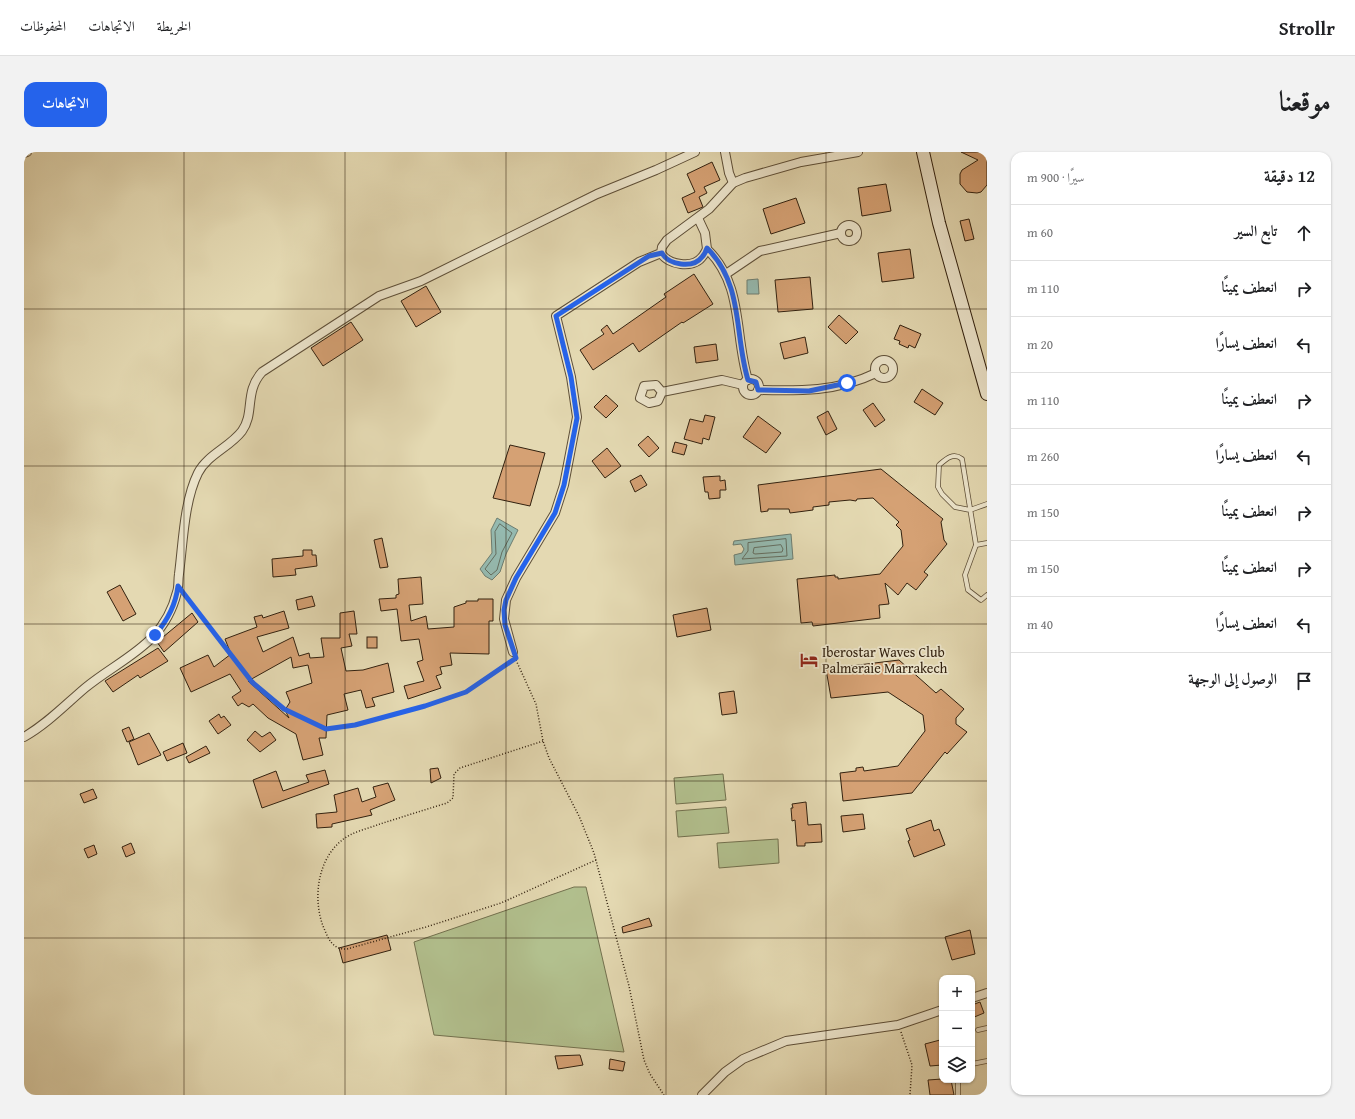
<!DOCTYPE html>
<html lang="ar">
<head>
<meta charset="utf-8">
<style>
  body { margin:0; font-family:"Gentium Book Plus",Amiri,serif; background:#f2f2f2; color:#202124; direction:rtl }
  .controls { position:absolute; right:12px; bottom:12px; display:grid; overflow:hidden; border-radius:8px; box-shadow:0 1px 3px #0004 }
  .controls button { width:36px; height:36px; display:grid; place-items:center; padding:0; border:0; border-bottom:1px solid #e0e0e0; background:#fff; color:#202124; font:20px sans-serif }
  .stop { position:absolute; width:12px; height:12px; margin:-9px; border:3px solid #2563eb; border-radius:50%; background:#fff }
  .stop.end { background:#2563eb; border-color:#fff; box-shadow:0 1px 4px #0008 }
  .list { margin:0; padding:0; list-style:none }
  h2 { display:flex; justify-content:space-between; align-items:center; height:52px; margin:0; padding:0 16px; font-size:17px }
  h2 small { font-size:13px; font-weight:400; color:#757577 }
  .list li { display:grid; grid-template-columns:26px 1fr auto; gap:12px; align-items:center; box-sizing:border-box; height:56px; padding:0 16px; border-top:1px solid #e0e0e0 }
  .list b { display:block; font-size:15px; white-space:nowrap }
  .list em { font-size:13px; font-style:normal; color:#757577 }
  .icon { flex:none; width:22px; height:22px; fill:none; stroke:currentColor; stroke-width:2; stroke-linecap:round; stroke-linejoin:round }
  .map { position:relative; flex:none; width:963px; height:943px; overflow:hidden; direction:ltr; border-radius:12px }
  header { display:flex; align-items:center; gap:24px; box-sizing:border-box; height:56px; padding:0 20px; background:#fff; border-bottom:1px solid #e0e0e0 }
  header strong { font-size:19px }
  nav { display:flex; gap:22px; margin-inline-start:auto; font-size:14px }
  .intro { display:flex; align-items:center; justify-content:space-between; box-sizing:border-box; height:96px; padding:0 24px }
  h1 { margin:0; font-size:28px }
  .button { padding:10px 18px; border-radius:12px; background:#2563eb; color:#fff; font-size:14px; font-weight:700 }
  main { display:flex; gap:24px; padding:0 24px }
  aside { flex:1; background:#fff; border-radius:12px; box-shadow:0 1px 3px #0004 }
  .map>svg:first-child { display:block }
  .green { fill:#b2c08e; stroke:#72704e }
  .water { fill:#95bab0; stroke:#6d7d70 }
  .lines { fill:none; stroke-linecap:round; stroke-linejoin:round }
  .shore { stroke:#646e60; stroke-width:1 }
  .building { fill:#d5a174; stroke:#32210f; fill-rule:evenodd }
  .lane-casing { stroke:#5e4f38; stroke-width:5.5 }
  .street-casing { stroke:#5e4f38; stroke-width:10 }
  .secondary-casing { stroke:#32210f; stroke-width:14 }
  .path { stroke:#32210f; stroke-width:1.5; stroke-dasharray:1 2; stroke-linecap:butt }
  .lane { stroke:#ede6cd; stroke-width:4 }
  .street { stroke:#ede6cd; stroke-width:8 }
  .secondary { stroke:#ede6cd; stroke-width:12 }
  .route { stroke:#2563eb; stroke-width:5 }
  .grid { fill:none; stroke:#32210f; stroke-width:1; stroke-opacity:0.55 }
  .labels { text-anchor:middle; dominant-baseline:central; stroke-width:3.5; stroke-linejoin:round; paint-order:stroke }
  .poi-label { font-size:14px; fill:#32210f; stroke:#ede6cd; text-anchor:start }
</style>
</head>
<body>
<header>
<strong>Strollr</strong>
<nav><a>الخريطة</a><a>الاتجاهات</a><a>المحفوظات</a></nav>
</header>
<div class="intro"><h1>موقعنا</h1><a class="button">الاتجاهات</a></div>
<main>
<aside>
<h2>12 دقيقة<small>سيرًا · 900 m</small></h2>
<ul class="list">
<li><svg class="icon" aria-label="ahead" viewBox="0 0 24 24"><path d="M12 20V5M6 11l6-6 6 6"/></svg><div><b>تابع السير</b></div><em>60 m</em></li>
<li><svg class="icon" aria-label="right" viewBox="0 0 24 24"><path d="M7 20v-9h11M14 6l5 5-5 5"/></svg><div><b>انعطف يمينًا</b></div><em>110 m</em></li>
<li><svg class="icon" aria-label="left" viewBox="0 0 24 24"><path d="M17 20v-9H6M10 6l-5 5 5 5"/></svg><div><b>انعطف يسارًا</b></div><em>20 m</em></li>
<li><svg class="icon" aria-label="right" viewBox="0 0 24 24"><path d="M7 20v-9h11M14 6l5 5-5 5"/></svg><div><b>انعطف يمينًا</b></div><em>110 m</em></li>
<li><svg class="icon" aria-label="left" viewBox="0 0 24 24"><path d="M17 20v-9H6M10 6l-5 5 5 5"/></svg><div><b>انعطف يسارًا</b></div><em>260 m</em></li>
<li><svg class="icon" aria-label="right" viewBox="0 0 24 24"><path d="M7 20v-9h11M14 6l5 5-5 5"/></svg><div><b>انعطف يمينًا</b></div><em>150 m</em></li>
<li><svg class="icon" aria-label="right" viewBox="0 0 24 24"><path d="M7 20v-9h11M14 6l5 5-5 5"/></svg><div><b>انعطف يمينًا</b></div><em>150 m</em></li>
<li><svg class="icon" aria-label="left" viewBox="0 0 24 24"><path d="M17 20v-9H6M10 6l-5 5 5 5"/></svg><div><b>انعطف يسارًا</b></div><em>40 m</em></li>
<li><svg class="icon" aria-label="arrive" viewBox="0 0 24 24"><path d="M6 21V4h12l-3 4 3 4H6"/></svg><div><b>الوصول إلى الوجهة</b></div></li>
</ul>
</aside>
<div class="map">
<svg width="963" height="943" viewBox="0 0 963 943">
  <rect width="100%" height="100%" fill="#e4d9b2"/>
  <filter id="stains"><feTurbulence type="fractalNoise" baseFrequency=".005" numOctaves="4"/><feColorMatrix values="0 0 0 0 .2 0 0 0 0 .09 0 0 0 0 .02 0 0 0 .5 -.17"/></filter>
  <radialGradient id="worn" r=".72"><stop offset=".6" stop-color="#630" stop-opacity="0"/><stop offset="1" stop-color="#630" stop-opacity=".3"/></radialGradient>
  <!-- green -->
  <g class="green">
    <polygon points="699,622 702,648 652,652 650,626"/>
    <polygon points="702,655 705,681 654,685 652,659"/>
    <polygon points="754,687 755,711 695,716 693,691"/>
    <polygon points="550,735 562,735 600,900 410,883 390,790"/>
  </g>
  <!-- water -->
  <g class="water">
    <polygon points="734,127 735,142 723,142 723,128"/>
    <polygon points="473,366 494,378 482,402 476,420 468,428 461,424 456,417 468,401 467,378"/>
    <polygon points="767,382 769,407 711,413 710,403 718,401 720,397 717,392 709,393 710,389"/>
  </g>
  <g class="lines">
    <!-- shore -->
    <g class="shore">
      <polygon points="476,372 488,381 478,400 473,418 467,423 461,417 472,402 471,380"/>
      <polygon points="762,387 763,404 718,407 724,399 724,391"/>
      <polygon points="757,393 759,397 758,400 731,402 729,401 730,396"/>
    </g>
  </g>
  <!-- building -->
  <g class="building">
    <polygon points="937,0 963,0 963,33 957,40 953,41 943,40 936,32 936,22 938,18 954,8"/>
    <polygon points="688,10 696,28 680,35 683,41 675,45 679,55 664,61 658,46 671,40 663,22"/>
    <polygon points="862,32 867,59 838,64 834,36"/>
    <polygon points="772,46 781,71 747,82 739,57"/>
    <polygon points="945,67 950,87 941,89 936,69"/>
    <polygon points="886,97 890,126 858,130 854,101"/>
    <polygon points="670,122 689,152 659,171 658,170 615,200 609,191 569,218 556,198 580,182 577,178 583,173 589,182 642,145 640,142"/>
    <polygon points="786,125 789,157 754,160 751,128"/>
    <polygon points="402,134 417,160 392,175 377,149"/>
    <polygon points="815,163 834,180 822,192 804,175"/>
    <polygon points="327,170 339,188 299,214 287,196"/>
    <polygon points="876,173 897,182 891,196 885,193 884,196 875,192 876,189 870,187"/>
    <polygon points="781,185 784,201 760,207 756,191"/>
    <polygon points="692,192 694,208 672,211 670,195"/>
    <polygon points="898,237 919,251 911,263 890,250"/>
    <polygon points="582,243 594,254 582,266 570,255"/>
    <polygon points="849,251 861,268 851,275 839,258"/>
    <polygon points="804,259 813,277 802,283 793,265"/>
    <polygon points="681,263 691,265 685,288 679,286 678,292 660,287 666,267 679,270"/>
    <polygon points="734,264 757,281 742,301 719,285"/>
    <polygon points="624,284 635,296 625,305 614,293"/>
    <polygon points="651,290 663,293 660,303 648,300"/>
    <polygon points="486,293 521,301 506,354 469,346"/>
    <polygon points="583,296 597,314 581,326 568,309"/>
    <polygon points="857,317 919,367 917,370 920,388 923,392 900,420 904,423 892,438 883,431 874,443 861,431 865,452 855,453 856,466 789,474 788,470 777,471 773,427 811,423 811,425 814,425 814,427 856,422 879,394 877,378 872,373 875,370 849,346 833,347 832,349 826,348 805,350 805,353 789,355 789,358 766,361 765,357 744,357 744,359 737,360 734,333"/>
    <polygon points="617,323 623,333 611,340 606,329"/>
    <polygon points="696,324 696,329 701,328 702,338 696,338 696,346 685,347 684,340 681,340 679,325"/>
    <polygon points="358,386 364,415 356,416 350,388"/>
    <polygon points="279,398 288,398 288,403 292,403 293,414 271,417 272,423 249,425 248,407 279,404"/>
    <polygon points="397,425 399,452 385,453 387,469 402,464 404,477 430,475 430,455 442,451 442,449 454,449 454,447 469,447 469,469 465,469 465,502 426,501 428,513 416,515 418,522 412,524 417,536 384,547 380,534 400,529 393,510 399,508 395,487 377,489 373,457 357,459 355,447 372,446 372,443 375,442 374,427"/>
    <polygon points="96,433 112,462 99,469 83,440"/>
    <polygon points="288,444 291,454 274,458 272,448"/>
    <polygon points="683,456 687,478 653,485 649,463"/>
    <path d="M260,459l5,17 -32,9 6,15 30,-15 6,19 10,-3 1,5 14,-1 -3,-19h19v-25l14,-2 3,23h-8l3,12 -11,2 5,23 17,-1 25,-7 6,29 -22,6 3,8 -9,2 -5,-18 -17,4 4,16 -21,5 -1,23h-7l4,17 -20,5 -7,-26 -28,-16 -15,-14 -4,3 -7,-4 -4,3 -6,-9 9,-6 -11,-17 -39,18 -11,-24 28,-13 6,12 17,-13 -6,-15 32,-12 -3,-10 8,-2 1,3zM267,505l2,11 15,-3 4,18 -26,9 4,10 -5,8 4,8 -41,-37z"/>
    <polygon points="168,461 174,470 140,500 133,490"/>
    <rect x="343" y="485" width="10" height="11"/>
    <polygon points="134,496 144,509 116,526 114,523 89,540 81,529"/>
    <polygon points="875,508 912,541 917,537 940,557 932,566 932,572 943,580 923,602 921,600 888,641 819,649 816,621 832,619 832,616 839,615 840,619 874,614 901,579 899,563 864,540 807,546 802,517"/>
    <polygon points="710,539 713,561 698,563 695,541"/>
    <polygon points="195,562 197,566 200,564 207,573 194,582 185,569"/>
    <polygon points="105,575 110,587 103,590 98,578"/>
    <polygon points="231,579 238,585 246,580 252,588 236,600 223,588"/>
    <polygon points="125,581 137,603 114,613 105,590"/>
    <polygon points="159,591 163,601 143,609 139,600"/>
    <polygon points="182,594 186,601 165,611 162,605"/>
    <polygon points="414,616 417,626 407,631 406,617"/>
    <polygon points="301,618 305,632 238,656 229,628 252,619 259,639 285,630 282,623"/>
    <polygon points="364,631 371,648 346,658 348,663 308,672 308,675 293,676 292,662 313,660 310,643 334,636 338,650 352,645 349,635"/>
    <polygon points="69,637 73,646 60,651 56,642"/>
    <polygon points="782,650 784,673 797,672 798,690 781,691 781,694 773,694 771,668 768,669 767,656 769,656 768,652"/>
    <polygon points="839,662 841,677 819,680 817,664"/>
    <polygon points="907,668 910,679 915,677 921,693 890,705 884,689 886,688 882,677"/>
    <polygon points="107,691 111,701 102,705 98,695"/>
    <polygon points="70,693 73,702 64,706 60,697"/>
    <polygon points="625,766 628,774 599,781 598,775"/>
    <polygon points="946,778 951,802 928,808 921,785"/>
    <polygon points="363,783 367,798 319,811 315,796"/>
    <polygon points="956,850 960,861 948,866 948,853"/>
    <polygon points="916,888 918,913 906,914 901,892"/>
    <polygon points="556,903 559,913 534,917 531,904"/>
    <polygon points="586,907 601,910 599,919 585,917"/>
    <polygon points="918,927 927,928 930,943 906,943 904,928"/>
  </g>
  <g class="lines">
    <!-- lane casing -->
    <g class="lane-casing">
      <g id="lane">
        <path d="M963,352l-17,6 -15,-3 -13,-13 -4,-7 1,-22c7,-6 14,-13 23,-6l14,86 -11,30 3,15 13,10 6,-5"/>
        <polyline points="952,393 963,391"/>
        <polyline points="954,878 963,876"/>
        <polyline points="948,912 963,909"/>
        <polyline points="934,943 934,928"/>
      </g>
    </g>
    <!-- street casing -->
    <g class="street-casing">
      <g id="street">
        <polyline points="701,0 705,21 709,31"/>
        <polyline points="0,1 3,0"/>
        <path d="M674,66l7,15 2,16c37,36 27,85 41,131"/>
        <circle cx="825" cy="81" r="8"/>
        <path d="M637,101c7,12 32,16 41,4 2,-2 4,-6 5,-8"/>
        <polyline points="702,122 736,99 817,81"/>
        <circle cx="860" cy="217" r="9"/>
        <circle cx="727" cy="235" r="8"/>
        <path d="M734,238c41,1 79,2 118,-17"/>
        <polyline points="638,240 634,249 625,251 616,246 620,234 632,233 638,240 698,228 719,233"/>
        <polyline points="489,500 480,467 482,448 492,426 531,361 540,333 553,265 547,225 532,164 615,110 637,101 638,95 643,88 685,57 709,31 721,26 777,10 834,0"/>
        <path d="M0,585c23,-13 41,-32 61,-49 38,-31 79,-43 92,-96 2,-5 1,-12 2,-18 4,-31 5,-73 19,-101 9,-18 32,-26 44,-42 13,-18 2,-39 20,-59l117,-76 42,-15 176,-87 59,-24 39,-18"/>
        <polyline points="948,846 963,841"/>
        <polyline points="678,943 701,920 719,907 762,889 874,873 918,858"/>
      </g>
    </g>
    <!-- secondary casing -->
    <g class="secondary-casing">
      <polyline id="secondary" points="899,0 915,71 963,242"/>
    </g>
    <!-- path -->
    <g class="path">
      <polyline points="161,443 227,530 260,557 302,577 331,573 401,554 442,540 489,509"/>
      <polyline points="492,508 512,552 519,589 525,606 555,664 570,701 605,834 620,908 626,922 640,943"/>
      <path d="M519,589l-83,27 -6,6 -1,24 -6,5c-23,7 -45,14 -67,21 -13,5 -29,8 -39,17 -24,20 -28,58 -18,85 5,12 9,24 24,23l79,-22 75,-24 95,-43"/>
      <polyline points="877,880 888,913 886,943"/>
    </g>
    <!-- lane -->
    <use href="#lane" class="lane"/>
    <!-- street -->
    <use href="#street" class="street"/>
    <!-- secondary -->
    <use href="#secondary" class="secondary"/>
  </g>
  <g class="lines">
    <!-- route -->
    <path class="route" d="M131,483c12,-14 21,-32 23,-49l74,96 32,27 42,20 29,-4 70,-19 41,-14 50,-34 -11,-33 -1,-15 2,-10 10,-22 39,-65 9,-28 13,-67 -6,-41 -15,-61 93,-60 13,-3c6,12 31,16 40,4 2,-2 4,-6 5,-9 37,37 27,86 41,132l8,2 2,8 51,1 38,-8"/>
  </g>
  <!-- grid -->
  <path class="grid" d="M160,0v943M321,0v943M482,0v943M642,0v943M802,0v943M0,157h963M0,314h963M0,472h963M0,629h963M0,786h963"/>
  <!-- icons -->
  <defs>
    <g id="hotel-bare" transform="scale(1.38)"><path d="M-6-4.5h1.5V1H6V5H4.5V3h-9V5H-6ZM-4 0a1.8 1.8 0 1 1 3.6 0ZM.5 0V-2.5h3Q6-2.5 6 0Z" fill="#8f2418" stroke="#ede6cd" stroke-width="2.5" paint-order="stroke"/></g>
  </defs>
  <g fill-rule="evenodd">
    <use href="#hotel-bare" x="785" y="508"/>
  </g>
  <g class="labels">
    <!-- poi labels -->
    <g class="poi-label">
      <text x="798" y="500">Iberostar Waves Club<tspan x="798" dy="16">Palmeraie Marrakech</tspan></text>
    </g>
  </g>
  <rect width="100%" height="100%" filter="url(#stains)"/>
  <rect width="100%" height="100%" fill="url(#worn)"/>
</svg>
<div class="controls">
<button>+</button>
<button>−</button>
<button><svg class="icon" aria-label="layers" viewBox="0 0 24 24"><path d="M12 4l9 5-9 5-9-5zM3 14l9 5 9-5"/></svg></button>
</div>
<div class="stop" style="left:823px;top:231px"></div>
<div class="stop end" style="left:131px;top:483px"></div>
</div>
</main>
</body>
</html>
